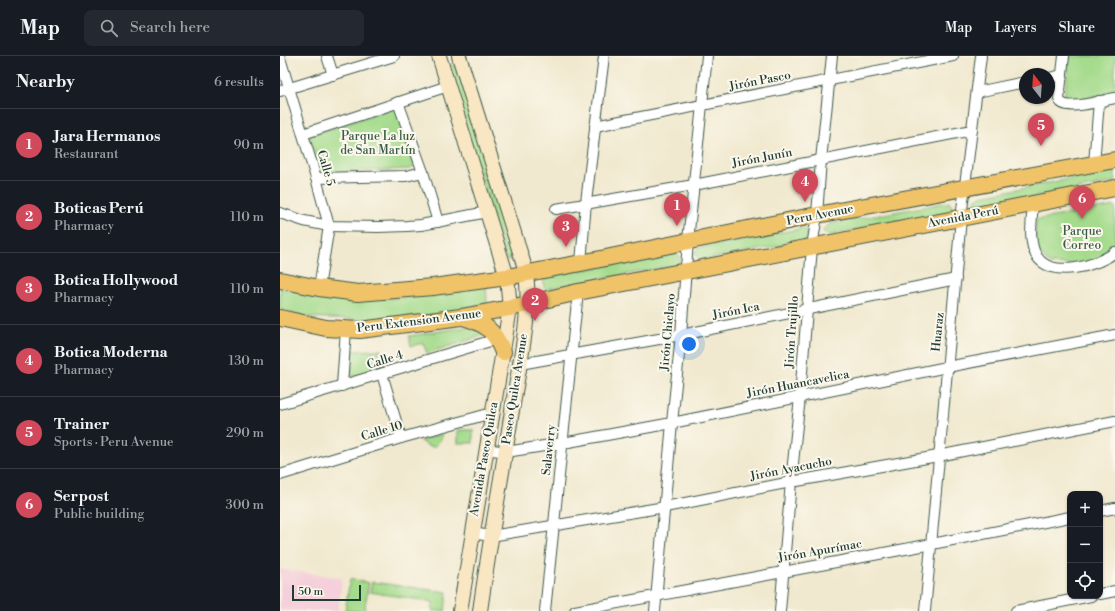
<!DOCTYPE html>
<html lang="en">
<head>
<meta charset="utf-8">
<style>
  body { margin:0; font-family:"Libre Bodoni",serif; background:#242831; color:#f1f3f6 }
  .controls { position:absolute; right:12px; bottom:12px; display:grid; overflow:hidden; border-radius:8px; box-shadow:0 1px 3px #0004 }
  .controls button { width:36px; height:36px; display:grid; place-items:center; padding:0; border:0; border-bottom:1px solid #363941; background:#171b24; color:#f1f3f6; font:20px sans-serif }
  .compass { position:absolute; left:739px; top:12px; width:36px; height:36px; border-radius:50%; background:#171b24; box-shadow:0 1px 3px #0004; rotate:343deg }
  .scale { position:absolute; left:12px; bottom:10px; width:69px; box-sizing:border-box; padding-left:4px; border:2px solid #1f3d34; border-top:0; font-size:11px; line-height:14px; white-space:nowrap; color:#1f3d34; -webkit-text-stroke:3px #fbf7ec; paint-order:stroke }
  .you { position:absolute; left:409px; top:288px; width:14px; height:14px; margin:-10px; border:3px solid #fff; border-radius:50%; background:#1a73e8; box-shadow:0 0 0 6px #1a73e833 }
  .badge { display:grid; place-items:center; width:26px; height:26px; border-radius:50%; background:#d1495b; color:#fff; font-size:13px; font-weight:700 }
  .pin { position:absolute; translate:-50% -33px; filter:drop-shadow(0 1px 2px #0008) }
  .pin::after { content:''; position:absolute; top:21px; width:14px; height:12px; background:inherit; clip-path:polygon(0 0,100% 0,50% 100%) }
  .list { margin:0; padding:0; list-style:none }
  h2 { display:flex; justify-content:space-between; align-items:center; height:52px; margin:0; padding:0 16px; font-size:17px }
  h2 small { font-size:13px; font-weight:400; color:#9ea1a6 }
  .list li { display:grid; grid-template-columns:26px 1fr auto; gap:12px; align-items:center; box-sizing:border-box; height:72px; padding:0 16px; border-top:1px solid #363941 }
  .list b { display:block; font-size:15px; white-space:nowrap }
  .list p { margin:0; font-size:13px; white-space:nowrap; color:#9ea1a6 }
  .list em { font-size:13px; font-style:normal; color:#9ea1a6 }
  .icon { flex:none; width:22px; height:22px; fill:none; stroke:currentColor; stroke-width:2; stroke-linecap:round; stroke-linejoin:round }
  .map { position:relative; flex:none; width:835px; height:555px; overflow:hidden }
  header { display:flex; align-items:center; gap:24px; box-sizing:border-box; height:56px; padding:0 20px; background:#171b24; border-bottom:1px solid #363941 }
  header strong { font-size:19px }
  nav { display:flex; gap:22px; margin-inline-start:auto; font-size:14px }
  .search { width:280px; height:36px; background:#242831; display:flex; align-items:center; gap:10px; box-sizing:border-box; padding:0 14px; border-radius:8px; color:#9ea1a6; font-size:15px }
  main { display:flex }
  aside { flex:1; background:#171b24 }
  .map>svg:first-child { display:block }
  .built { fill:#f5cfda }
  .green { fill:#a5db8c; stroke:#628c60 }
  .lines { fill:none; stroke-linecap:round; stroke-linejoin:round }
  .street-casing { stroke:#3e574b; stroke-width:12 }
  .secondary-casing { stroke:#3e574b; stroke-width:16 }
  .primary-casing { stroke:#3e574b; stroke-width:18 }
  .street { stroke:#fff; stroke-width:10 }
  .secondary { stroke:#f9e7c3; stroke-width:14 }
  .primary { stroke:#f0c369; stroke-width:16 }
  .labels { text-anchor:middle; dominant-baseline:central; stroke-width:4; stroke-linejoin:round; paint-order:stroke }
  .street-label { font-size:12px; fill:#1f3d34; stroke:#fbf7ec }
  .park-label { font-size:12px; fill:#3a5d46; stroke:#fbf7ec }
</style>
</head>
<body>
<header>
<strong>Map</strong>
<div class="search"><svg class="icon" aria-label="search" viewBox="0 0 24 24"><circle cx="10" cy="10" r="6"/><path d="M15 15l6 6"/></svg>Search here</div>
<nav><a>Map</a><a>Layers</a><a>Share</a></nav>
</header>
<main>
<aside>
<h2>Nearby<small>6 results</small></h2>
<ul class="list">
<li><span class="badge">1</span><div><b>Jara Hermanos</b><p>Restaurant</p></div><em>90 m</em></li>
<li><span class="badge">2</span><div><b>Boticas Perú</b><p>Pharmacy</p></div><em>110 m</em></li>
<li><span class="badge">3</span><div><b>Botica Hollywood</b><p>Pharmacy</p></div><em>110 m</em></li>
<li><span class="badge">4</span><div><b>Botica Moderna</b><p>Pharmacy</p></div><em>130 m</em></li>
<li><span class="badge">5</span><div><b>Trainer</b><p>Sports · Peru Avenue</p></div><em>290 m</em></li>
<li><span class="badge">6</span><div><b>Serpost</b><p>Public building</p></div><em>300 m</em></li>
</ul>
</aside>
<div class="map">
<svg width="835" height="555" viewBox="0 0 835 555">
  <rect width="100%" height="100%" fill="#fbf7ec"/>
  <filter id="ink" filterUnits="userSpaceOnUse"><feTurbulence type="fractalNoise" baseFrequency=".025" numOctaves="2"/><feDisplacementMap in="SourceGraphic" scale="8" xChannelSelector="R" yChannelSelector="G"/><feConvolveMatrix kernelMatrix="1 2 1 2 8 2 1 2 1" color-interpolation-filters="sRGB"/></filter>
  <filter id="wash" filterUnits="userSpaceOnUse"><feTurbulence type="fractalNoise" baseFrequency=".012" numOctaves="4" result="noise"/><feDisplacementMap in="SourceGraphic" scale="16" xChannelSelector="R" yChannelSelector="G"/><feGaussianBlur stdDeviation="0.9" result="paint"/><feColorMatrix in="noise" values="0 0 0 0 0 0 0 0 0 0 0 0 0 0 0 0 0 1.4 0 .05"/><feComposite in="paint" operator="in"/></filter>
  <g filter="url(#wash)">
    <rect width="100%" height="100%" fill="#f1e9cf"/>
    <!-- built -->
    <polygon class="built" points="0,513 62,522 58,555 0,555"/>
    <!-- green -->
    <g class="green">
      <polygon points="790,0 835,0 835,36 789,45 784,43"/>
      <polygon points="177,9 237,203 226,204 167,11"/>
      <polygon points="117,50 135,110 130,113 40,117 29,80"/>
      <polygon points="835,114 835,126 702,151 699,150 695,146 696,143 701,140"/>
      <polygon points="669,146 673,152 672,156 551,179 547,179 543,175 545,172 550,168"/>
      <path d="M835,150v43l-27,16 -38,-1c-17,-15 -15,-23 -14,-44z"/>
      <path d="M524,172l4,6 -2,7 -103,19c-5,-2 -7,-3 -8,-8l3,-4z"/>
      <polygon points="397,197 401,203 400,207 397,209 266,233 264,231 263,221"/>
      <polygon points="206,226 207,249 120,265 25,261 0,253 0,232 55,241 118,242 166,236"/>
      <polygon points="186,271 196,272 203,277 199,281 147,297 143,287 131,290 129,280"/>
      <polygon points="101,294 100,314 62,323 65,295"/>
      <rect x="178" y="374" width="15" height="13"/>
      <polygon points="161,378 163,380 155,391 148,390 140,385"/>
      <polygon points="70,523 89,527 84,555 65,555"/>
      <polygon points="92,526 167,536 165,555 152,555 153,546 90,536"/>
    </g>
  </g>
  <g filter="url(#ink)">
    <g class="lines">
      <!-- street casing -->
      <g class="street-casing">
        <g id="street">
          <polyline points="47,0 53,19"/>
          <path d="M784,0l-5,43c4,14 44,1 56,-1"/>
          <polyline points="0,2 36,122 49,170 39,232"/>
          <polyline points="769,22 782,19"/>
          <polyline points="0,35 114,0"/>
          <polyline points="697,36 745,26"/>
          <polyline points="118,46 143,116 158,166"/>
          <polyline points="315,70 673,0"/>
          <polyline points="23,78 168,30"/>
          <polyline points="814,108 819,45"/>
          <polyline points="36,122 126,120 143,116"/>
          <path d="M753,147c-1,17 -5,37 3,52 14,25 62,11 79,-3"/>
          <polyline points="276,153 414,129 692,74"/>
          <polyline points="0,157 24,165 49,170 98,171 127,170 141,169 207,156"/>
          <polyline points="301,207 306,146 324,0"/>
          <polyline points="240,308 401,279 676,223"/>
          <polyline points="102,318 121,382"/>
          <polyline points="62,330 66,273"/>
          <polyline points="0,348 217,283"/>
          <polyline points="206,393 226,396 283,387 392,367 667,311 835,279"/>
          <polyline points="0,419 121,382 212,357"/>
          <polyline points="820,455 835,452"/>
          <polyline points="192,477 211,480 385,451 511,426 658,400 835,365"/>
          <polyline points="820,538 835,535"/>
          <polyline points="265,555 298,236"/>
          <polyline points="295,555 652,488 790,461"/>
          <polyline points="375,555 392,367 401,279 408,185 427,0"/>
          <polyline points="500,555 511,426 520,341 532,191 537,159 541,104 552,0"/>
          <polyline points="645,555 681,162 701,0"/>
          <polyline points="736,555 811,540"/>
        </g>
      </g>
      <!-- secondary casing -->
      <g class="secondary-casing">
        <g id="secondary">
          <polyline points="159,0 227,221 230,252 180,555"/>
          <path d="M179,0l65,209c10,36 -4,96 -10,133 -11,71 -24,142 -34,213"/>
        </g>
      </g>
      <!-- primary casing -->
      <g class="primary-casing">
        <g id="primary">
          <polyline points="0,224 39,232 78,237 153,231 227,221 301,207 537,159 835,104"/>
          <path d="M183,261c22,6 31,13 40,35"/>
          <polyline points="0,262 46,272 80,274 181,261 230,252 298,236 835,132"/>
        </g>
      </g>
      <!-- street -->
      <use href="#street" class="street"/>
      <!-- secondary -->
      <use href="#secondary" class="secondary"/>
      <!-- primary -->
      <use href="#primary" class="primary"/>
    </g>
  </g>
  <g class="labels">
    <!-- street labels -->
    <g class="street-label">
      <text transform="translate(480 25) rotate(-11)">Jirón Pasco</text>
      <text transform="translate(482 102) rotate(-11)">Jirón Junín</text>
      <text transform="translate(46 112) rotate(74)">Calle 5</text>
      <text transform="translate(540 159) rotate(-11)">Peru Avenue</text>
      <text transform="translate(683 161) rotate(-11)">Avenida Perú</text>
      <text transform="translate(456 255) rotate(-11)">Jirón Ica</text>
      <text transform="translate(139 265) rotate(-7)">Peru Extension Avenue</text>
      <text transform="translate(388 276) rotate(-85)">Jirón Chiclayo</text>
      <text transform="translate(512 276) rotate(-86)">Jirón Trujillo</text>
      <text transform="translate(658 276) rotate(-84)">Huaraz</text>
      <text transform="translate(105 304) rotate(-17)">Calle 4</text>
      <text transform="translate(518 328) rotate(-11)">Jirón Huancavelica</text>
      <text transform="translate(235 333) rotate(-81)">Paseo Quilca Avenue</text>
      <text transform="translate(102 375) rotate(-17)">Calle 10</text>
      <text transform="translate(269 394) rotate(-84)">Salaverry</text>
      <text transform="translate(204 403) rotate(-80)">Avenida Paseo Quilca</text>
      <text transform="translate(511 413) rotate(-11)">Jirón Ayacucho</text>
      <text transform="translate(540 495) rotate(-10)">Jirón Apurímac</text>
    </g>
    <!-- park labels -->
    <g class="park-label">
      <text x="98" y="80">Parque La luz<tspan x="98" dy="14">de San Martín</tspan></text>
      <text x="802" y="175">Parque<tspan x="802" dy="14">Correo</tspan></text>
    </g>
  </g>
</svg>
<div class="controls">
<button>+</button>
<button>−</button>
<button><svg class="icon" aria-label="locate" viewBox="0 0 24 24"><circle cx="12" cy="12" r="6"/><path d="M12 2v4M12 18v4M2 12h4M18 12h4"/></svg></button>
</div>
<svg class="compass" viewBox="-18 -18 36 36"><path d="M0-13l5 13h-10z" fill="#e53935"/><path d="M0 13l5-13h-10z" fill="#9ea1a6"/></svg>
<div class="scale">50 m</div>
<div class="you"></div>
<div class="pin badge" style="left:397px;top:170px">1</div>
<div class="pin badge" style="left:255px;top:265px">2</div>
<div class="pin badge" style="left:286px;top:191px">3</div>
<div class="pin badge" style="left:525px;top:146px">4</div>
<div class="pin badge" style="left:761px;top:90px">5</div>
<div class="pin badge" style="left:802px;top:163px">6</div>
</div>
</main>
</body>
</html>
